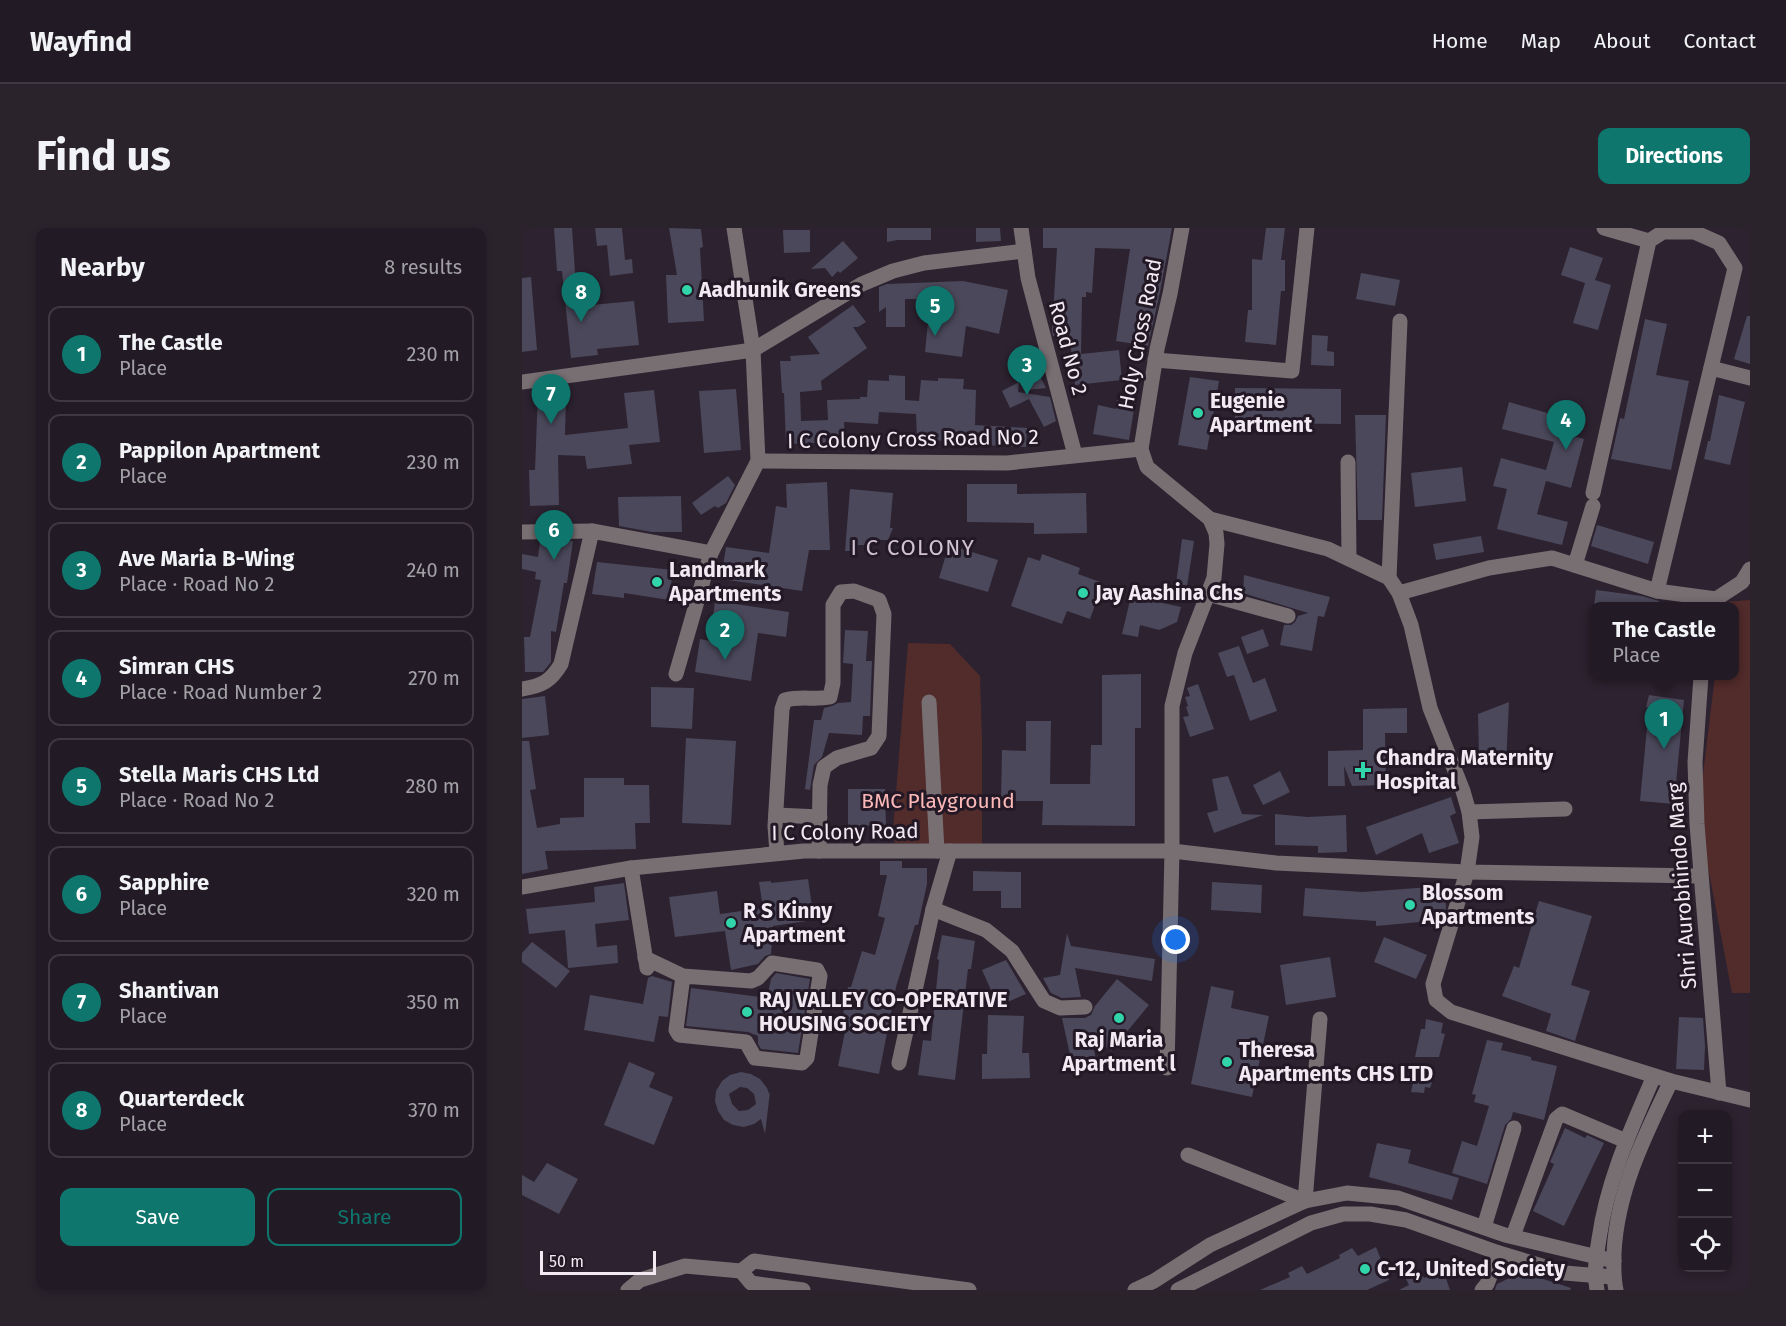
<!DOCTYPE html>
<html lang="en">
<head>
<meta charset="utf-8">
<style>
  body { margin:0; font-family:"Fira Sans",sans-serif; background:#2a232c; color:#f1f3f6 }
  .controls { position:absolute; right:18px; bottom:18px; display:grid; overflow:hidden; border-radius:12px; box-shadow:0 3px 9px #0003 }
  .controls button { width:54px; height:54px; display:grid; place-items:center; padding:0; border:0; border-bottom:2px solid #3f3841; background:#221a24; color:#f1f3f6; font:30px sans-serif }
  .scale { position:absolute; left:18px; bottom:15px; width:116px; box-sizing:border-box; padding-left:6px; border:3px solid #f1eaf3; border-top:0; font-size:16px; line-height:21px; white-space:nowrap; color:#f1eaf3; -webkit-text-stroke:4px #231926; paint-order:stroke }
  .you { position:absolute; left:654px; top:712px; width:21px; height:21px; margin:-15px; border:4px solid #fff; border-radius:50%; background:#1a73e8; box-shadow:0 0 0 9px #1a73e833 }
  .badge { display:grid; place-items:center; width:39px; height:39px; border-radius:50%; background:#0f766e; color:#fff; font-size:20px; font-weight:700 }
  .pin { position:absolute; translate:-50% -50px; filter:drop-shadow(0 2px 3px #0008) }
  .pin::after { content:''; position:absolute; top:32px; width:21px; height:18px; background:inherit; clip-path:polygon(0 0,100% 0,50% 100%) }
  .popup { position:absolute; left:1067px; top:374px; width:150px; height:78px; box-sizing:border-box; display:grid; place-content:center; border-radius:12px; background:#221a24; filter:drop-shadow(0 2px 4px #0005); font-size:20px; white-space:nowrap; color:#a2a1a6 }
  .popup b { font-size:22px; color:#f1f3f6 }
  .popup::after { content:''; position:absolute; left:50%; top:100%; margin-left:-12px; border:12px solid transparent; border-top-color:#221a24 }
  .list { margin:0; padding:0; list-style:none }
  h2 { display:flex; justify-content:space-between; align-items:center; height:78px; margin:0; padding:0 24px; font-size:26px }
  h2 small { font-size:20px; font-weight:400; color:#a2a1a6 }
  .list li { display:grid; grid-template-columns:39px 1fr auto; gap:18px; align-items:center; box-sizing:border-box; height:96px; margin:0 12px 12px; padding:0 12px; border:2px solid #3f3841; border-radius:12px }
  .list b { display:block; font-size:22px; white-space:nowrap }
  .list p { margin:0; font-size:20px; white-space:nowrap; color:#a2a1a6 }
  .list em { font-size:20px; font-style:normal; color:#a2a1a6 }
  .actions { display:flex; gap:12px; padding:18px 24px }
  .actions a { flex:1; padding:14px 0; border:2px solid #0f766e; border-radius:12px; text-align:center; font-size:21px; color:#0f766e }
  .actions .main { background:#0f766e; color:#fff }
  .icon { flex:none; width:33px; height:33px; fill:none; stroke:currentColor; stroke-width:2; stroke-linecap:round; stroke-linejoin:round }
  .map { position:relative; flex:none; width:1228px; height:1062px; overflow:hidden; border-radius:12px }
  header { display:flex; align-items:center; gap:36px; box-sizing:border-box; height:84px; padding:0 30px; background:#221a24; border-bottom:2px solid #3f3841 }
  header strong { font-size:28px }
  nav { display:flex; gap:33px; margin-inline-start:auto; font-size:21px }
  .intro { display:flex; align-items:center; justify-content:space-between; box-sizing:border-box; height:144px; padding:0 36px }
  h1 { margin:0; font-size:42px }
  .button { padding:15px 27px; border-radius:12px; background:#0f766e; color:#fff; font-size:21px; font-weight:700 }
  main { display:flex; gap:36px; padding:0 36px }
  aside { flex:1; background:#221a24; border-radius:12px; box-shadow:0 3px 9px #0003 }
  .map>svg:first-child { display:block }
  .green { fill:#522b2b }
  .building { fill:#4a485a; fill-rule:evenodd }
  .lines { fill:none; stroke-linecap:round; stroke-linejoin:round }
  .minor { stroke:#786f73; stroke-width:15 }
  .poi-dot { fill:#32d4a9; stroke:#231926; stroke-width:2 }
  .labels { text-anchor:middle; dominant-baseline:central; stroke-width:6; stroke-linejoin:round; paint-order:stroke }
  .poi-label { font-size:21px; font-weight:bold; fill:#f1eaf3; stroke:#231926; text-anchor:start }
  .street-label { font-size:21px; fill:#f1eaf3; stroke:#231926 }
  .park-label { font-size:21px; fill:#fbb8b7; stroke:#231926 }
  .neighbourhood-label { font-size:22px; letter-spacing:1.5px; fill:#d0c1d3; stroke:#231926 }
</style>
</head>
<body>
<header>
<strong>Wayfind</strong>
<nav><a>Home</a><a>Map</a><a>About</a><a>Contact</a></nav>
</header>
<div class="intro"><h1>Find us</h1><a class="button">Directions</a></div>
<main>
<aside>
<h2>Nearby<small>8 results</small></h2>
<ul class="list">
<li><span class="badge">1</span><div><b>The Castle</b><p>Place</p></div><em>230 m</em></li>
<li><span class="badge">2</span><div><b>Pappilon Apartment</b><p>Place</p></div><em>230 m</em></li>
<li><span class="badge">3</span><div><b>Ave Maria B-Wing</b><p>Place · Road No 2</p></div><em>240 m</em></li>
<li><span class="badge">4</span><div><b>Simran CHS</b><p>Place · Road Number 2</p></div><em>270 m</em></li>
<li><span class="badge">5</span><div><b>Stella Maris CHS Ltd</b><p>Place · Road No 2</p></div><em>280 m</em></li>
<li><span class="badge">6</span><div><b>Sapphire</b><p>Place</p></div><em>320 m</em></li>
<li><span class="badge">7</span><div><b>Shantivan</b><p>Place</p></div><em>350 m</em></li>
<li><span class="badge">8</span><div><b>Quarterdeck</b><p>Place</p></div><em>370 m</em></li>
</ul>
<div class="actions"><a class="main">Save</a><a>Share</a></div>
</aside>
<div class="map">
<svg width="1228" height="1062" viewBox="0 0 1228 1062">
  <rect width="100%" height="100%" fill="#2d2230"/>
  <!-- green -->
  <g class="green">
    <polygon points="1228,372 1228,765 1210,765 1176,587 1193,448 1212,448 1212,378 1201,378 1202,374"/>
    <polygon points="386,415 428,416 458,448 460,511 460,618 373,615 371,602"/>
  </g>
  <!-- building -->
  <g class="building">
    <polygon points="32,0 50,0 54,59 68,57 70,77 112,73 117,117 75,121 76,127 49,130 40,43 35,43"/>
    <polygon points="73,0 100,0 103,32 110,31 111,45 88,48 85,17 75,18"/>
    <polygon points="147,0 179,1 181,19 178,20 182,93 146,95 144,47 155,47"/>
    <polygon points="365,0 409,0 409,12 375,12 365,14"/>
    <polygon points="454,0 478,0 479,13 454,14"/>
    <polygon points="521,0 650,0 638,64 626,118 594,113 608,21 573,20 570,65 564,64 564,69 560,69 559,126 597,122 600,152 553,157 548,112 534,112 535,108 531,108 530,103 535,20 521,20"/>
    <polygon points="744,0 763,0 759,32 763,32 763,63 759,63 754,117 723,114 726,82 730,82 730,31 740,32"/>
    <polygon points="261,2 288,2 288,24 262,25"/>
    <polygon points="321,13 336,30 318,45 316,43 310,49 303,40 289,41"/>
    <polygon points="1048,19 1081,30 1073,52 1089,57 1076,102 1051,95 1063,55 1039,47"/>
    <polygon points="839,45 878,52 873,78 834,71"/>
    <polygon points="9,49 15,122 0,124 0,50"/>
    <polygon points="441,53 486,62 477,106 444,98 440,129 403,124 407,84 406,71 383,71 383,99 364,99 364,79 357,84 357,59 365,56"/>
    <polygon points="331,77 344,94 336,99 331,99 345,120 299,153 300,162 278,164 279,193 306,192 305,172 338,171 338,169 345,169 346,152 367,153 367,147 383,148 383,172 397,173 399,152 416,153 416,150 442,151 441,161 454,162 453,197 505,200 504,219 461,217 461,212 395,213 394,186 357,184 356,196 322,194 323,214 264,216 262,165 260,165 258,133 269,133 268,128 298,126 286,109"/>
    <polygon points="1225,88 1228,88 1228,136 1212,131"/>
    <polygon points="1123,91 1145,96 1134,147 1167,153 1149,242 1089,231 1098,190 1102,191"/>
    <polygon points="790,107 806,108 805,123 812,124 812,138 789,137"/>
    <polygon points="507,127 524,160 504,162"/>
    <polygon points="668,149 697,153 685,222 656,217"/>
    <polygon points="497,154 496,164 528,169 534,193 522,199 507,171 488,180 480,163"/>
    <polygon points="713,160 819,161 819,196 713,195"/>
    <polygon points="214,161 219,222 182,225 177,163"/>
    <polygon points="132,162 138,214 107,217 110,236 65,241 63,228 36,227 37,277 8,278 7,242 13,242 16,164 44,165 43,207 106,200 102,165"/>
    <polygon points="1197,167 1223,174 1208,237 1182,231 1186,213 1188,213"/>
    <polygon points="595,172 613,175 607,212 571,206 576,177 594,181"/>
    <polygon points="987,174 1039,189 1035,204 1062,211 1049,260 1024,253 1015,286 1046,294 1040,317 975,301 985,261 971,258 979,230 1024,242 1032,214 980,201"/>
    <polygon points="833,187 864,187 860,292 836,292"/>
    <polygon points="940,239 944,273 893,279 889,245"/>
    <polygon points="206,248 213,257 204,275 196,280 193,278 179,287 170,275"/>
    <polygon points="305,254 308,322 287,322 280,363 199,351 204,319 247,325 254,278 265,280 264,256"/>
    <polygon points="445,256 495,256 495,266 564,265 565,305 512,306 512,295 445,294"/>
    <polygon points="328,261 371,265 368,300 371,300 366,312 349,312 349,317 336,317 336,323 323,323"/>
    <polygon points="159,268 160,304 130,304 97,298 96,269"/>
    <polygon points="1075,297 1132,314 1126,336 1069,318"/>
    <polygon points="959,308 962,324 914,332 911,316"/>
    <polygon points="660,311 672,313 665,358 654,356"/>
    <polygon points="51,313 45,355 42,355 34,404 29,403 29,434 21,444 3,444 2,409 8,409 19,352 13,351 14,344 0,341 0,326 16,329 18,314"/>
    <polygon points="427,317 476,332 466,364 417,350"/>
    <polygon points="520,326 558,340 556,346 581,355 568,391 545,383 540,396 489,378 506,329 518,333"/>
    <polygon points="75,334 151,342 147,372 102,365 102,370 70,366"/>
    <polygon points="722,347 808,369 802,389 796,388 790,423 758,417 762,397 769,397 773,394 776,388 786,385 721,365"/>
    <polygon points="1074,362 1120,368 1137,373 1136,378 1072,378"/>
    <polygon points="609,368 659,379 655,394 637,402 618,397 616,409 600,406"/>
    <polygon points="193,373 267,384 264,409 236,405 229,453 173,444 178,411 188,413"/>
    <polygon points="741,401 747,418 725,426 719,409"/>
    <polygon points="323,402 346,403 344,433 350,433 348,488 341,488 340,507 307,505 300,529 292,537 288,562 283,561 292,492 299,492 302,480 310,478 316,475 329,474 331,436 321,435"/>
    <polygon points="717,418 731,455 743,450 755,483 728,493 712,447 705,449 696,425"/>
    <polygon points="619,446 619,500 613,500 613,598 520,597 521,573 479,573 480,522 504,523 504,493 529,493 528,556 568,556 569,517 580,517 580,447"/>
    <polygon points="676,456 692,501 668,509 661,489 667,488 664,479 666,478 663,469 668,468 665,460"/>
    <polygon points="129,459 172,460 170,501 129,499"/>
    <polygon points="1127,467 1162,472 1152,576 1118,573 1127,479 1124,479"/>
    <polygon points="23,468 27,507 0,510 0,471"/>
    <polygon points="987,474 984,536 969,537 969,527 957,528 956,486"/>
    <polygon points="885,480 885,505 863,505 864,557 830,558 822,538 823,558 806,558 806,523 841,522 841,481"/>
    <polygon points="164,510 214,513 209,597 160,595"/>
    <polygon points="0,513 7,513 14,561 8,562 15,600 38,596 38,590 62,589 62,550 102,550 102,557 127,557 128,595 113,595 114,621 23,623 26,641 0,646"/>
    <polygon points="758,543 768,564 741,577 731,557"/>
    <polygon points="706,548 720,586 741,587 692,605 685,585 696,582 690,551"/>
    <polygon points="326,561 363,561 364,597 326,598"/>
    <polygon points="929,569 934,585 928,588 937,615 907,625 900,605 854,627 844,599"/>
    <polygon points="753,586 786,589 824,587 825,624 796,625 796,618 753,617"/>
    <polygon points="358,633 380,633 380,640 405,640 405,656 396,697 393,697 374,759 357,846 316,838 325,794 320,793 326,759 329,759 340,723 353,727 363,690 356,688 365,647 358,647"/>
    <polygon points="451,643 499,644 499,680 479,680 479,663 451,663"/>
    <polygon points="286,651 292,692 251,698 249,726 243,728 236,736 209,742 203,703 153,709 147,669 195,663 198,686 241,680 237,654 249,653 249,655"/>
    <polygon points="690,654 740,657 739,685 689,682"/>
    <polygon points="102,655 107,692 73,696 75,719 95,717 96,735 46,740 43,702 7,706 4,681 73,674 72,659"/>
    <polygon points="923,658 924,681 920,692 854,698 854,693 781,688 783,660 840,664"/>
    <polygon points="1017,673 1070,688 1049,757 1068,763 1053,813 1024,803 1029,786 980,768 992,738 997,740"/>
    <polygon points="545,705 549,718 633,731 630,753 553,740 559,769 540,770 529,765 521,750 538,747"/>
    <polygon points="420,707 453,713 449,741 446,741 433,852 396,847 401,812 409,813 417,732 415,731"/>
    <polygon points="862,709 905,727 894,751 852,734"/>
    <polygon points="10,714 48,743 34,760 0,734 0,725"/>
    <polygon points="808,729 814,769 764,777 758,737"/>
    <polygon points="484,732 504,766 476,778 460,742"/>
    <polygon points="254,745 288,751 276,825 239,821 236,816 236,808 226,804 164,798 169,760 245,770 249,751"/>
    <polygon points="130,748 150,754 146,789 137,788 132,814 62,802 68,767 121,776 126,750"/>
    <polygon points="595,751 627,777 589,823 568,806 574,831 550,836 540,790 563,790 569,787 573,778"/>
    <polygon points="689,758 712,763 709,780 747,788 730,869 669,856"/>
    <polygon points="466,787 502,788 500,825 507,825 508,850 460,851 460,826 465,826"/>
    <polygon points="1157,789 1181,790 1183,818 1182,842 1154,841"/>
    <polygon points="904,791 921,795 919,805 923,806 917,829 893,829 899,801 903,801"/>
    <polygon points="965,812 981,815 979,822 1009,829 1009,832 1035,838 1022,892 991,884 989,891 983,897 965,956 930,945 940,913 955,918 967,878 952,874 954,867 950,866"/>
    <polygon points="107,834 133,845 127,859 151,869 132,917 82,897"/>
    <polygon points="892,836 912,848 908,860 903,859 902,865 889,864 891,855 888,854"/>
    <path d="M219,844l10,2 9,5 7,9 2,6 1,-2 -5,42 -4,-15 -7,5 -10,3 -11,-2 -9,-5 -6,-9 -3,-10 1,-10 6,-10 8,-6zM218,859l7,1 7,6 2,10 -8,6 -9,1 -7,-7 -3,-10z"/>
    <polygon points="1043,900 1063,910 1065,907 1082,915 1042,998 1011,983 1032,936 1028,934"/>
    <polygon points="855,915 889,922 886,935 937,950 930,972 847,949"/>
    <polygon points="25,935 56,951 37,986 0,967 0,947 12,954"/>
    <polygon points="854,1019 867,1052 845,1062 738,1062 768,1049 766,1045 780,1038 785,1046 818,1030 817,1027 830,1020 836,1028"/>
    <polygon points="897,1042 902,1050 921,1042 928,1062 877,1062 887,1057 883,1049"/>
    <polygon points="1000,1044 1049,1060 1048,1062 973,1062 975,1056"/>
  </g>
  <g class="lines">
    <!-- minor -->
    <g class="minor">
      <polyline points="499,0 506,50 553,227"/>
      <polyline points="660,0 648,66 635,121 619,221 625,239 688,291 806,321 867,350 877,365 889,397 908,480 941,563 947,584 950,609 945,644 911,756 914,772 929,784 1149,853 1228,872"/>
      <polyline points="1082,0 1127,13"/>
      <polyline points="633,132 770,143 785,0"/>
      <polyline points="1189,140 1228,150"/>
      <polyline points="0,154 231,122 340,56 371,43 402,35 502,23"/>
      <polyline points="236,233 485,235 619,221"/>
      <polyline points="826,234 827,331"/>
      <polyline points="1071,265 1127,13 1141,4 1172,4 1197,15 1213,40 1135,363"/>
      <polyline points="0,304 70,303"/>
      <polyline points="1053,337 1071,278"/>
      <polyline points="867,350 878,93"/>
      <polyline points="877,365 967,340 1030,330 1135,363 1194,371"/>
      <polyline points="686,366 766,388"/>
      <polyline points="1188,378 1194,371 1220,354 1228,341"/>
      <polyline points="154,446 189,325 236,233 231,122 212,0"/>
      <polyline points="1179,448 1173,534 1175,596 1197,865"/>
      <path d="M0,461c20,-3 29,-8 39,-25l31,-133 119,22"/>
      <polyline points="407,474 415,623"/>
      <polyline points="947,584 1043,581"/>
      <polyline points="254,587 298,589"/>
      <path d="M255,625l-2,-27 7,-117 3,-9c15,-4 30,0 45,-3l3,-14v-78l8,-13 13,-1 25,9 5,14 -5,122 -8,12 -34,10 -13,9 -4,18 -1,66"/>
      <polyline points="109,640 125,740"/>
      <polyline points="0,659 109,640 282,623 650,623 754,635 945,644 1178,648"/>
      <polyline points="411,681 464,702 490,723 522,773 538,780 563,779"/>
      <polyline points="123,730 161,748 229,753 236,750 250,735 295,742 298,748 285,830 280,835 233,830 224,814 157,807 154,802 161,748"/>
      <polyline points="377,835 411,681 428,623"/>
      <polyline points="645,840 650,623 650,478 663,425 692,350 695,316 694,305 688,291"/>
      <polyline points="666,927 783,973 798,791"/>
      <polyline points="962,999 992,900"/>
      <polyline points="991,1008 1034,891 1040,886 1104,913"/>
      <polyline points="219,1043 229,1055 281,1062"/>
      <polyline points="106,1062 118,1052 163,1038 219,1043 232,1033 447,1062"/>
      <polyline points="613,1062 632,1053 688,1017 759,984 783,973 825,965 876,970 983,1007 1092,1033"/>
      <polyline points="656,1062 789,995 821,986 848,986 884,992 977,1025 1043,1045 1091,1049"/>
      <polyline points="960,1062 965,1056 977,1025"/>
      <path d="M1075,1062c-3,-17 -1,-33 2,-51 8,-58 32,-110 55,-163"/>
      <path d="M1094,1062c-3,-13 -2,-24 -2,-37 3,-62 30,-116 57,-172"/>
    </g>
  </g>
  <!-- markers -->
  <g class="poi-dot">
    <circle cx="165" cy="62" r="6"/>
    <circle cx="676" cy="185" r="6"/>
    <circle cx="135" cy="354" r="6"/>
    <circle cx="561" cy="365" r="6"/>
    <path d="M838 533h6v6h6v6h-6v6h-6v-6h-6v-6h6z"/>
    <circle cx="888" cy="677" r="6"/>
    <circle cx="209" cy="695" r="6"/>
    <circle cx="225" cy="784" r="6"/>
    <circle cx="597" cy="790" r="6"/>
    <circle cx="705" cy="834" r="6"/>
    <circle cx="843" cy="1041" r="6"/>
  </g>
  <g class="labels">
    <!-- poi labels -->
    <g class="poi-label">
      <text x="177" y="62">Aadhunik Greens</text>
      <text x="688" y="173">Eugenie<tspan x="688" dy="24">Apartment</tspan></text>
      <text x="147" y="342">Landmark<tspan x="147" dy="24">Apartments</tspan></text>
      <text x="573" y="365">Jay Aashina Chs</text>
      <text x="854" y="530">Chandra Maternity<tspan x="854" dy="24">Hospital</tspan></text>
      <text x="900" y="665">Blossom<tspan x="900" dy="24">Apartments</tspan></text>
      <text x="221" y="683">R S Kinny<tspan x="221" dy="24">Apartment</tspan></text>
      <text x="237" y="772">RAJ VALLEY CO-OPERATIVE<tspan x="237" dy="24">HOUSING SOCIETY</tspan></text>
      <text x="597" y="812" text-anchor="middle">Raj Maria<tspan x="597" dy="24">Apartment l</tspan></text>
      <text x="717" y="822">Theresa<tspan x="717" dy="24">Apartments CHS LTD</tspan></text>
      <text x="855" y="1041">C-12, United Society</text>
    </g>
    <!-- street labels -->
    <g class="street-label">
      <text transform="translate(618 106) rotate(-79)">Holy Cross Road</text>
      <text transform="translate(546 120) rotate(75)">Road No 2</text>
      <text transform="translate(391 211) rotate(-1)">I C Colony Cross Road No 2</text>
      <text transform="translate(323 604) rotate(-1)">I C Colony Road</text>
      <text transform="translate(1160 658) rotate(-94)">Shri Aurobhindo Marg</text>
    </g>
    <!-- park labels -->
    <g class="park-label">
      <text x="416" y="573">BMC Playground</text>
    </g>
    <!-- neighbourhood labels -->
    <g class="neighbourhood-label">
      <text x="391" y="319">I C COLONY</text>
    </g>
  </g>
</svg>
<div class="controls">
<button>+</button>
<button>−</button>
<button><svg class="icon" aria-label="locate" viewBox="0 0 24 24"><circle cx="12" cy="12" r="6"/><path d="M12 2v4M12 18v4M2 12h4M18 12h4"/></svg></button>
</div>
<div class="scale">50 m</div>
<div class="you"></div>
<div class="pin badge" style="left:1142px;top:521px">1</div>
<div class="popup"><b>The Castle</b>Place</div>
<div class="pin badge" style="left:203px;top:432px">2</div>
<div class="pin badge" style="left:505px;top:167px">3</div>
<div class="pin badge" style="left:1044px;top:222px">4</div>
<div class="pin badge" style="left:413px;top:108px">5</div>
<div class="pin badge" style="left:32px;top:332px">6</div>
<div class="pin badge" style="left:29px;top:196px">7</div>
<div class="pin badge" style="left:59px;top:94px">8</div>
</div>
</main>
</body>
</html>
